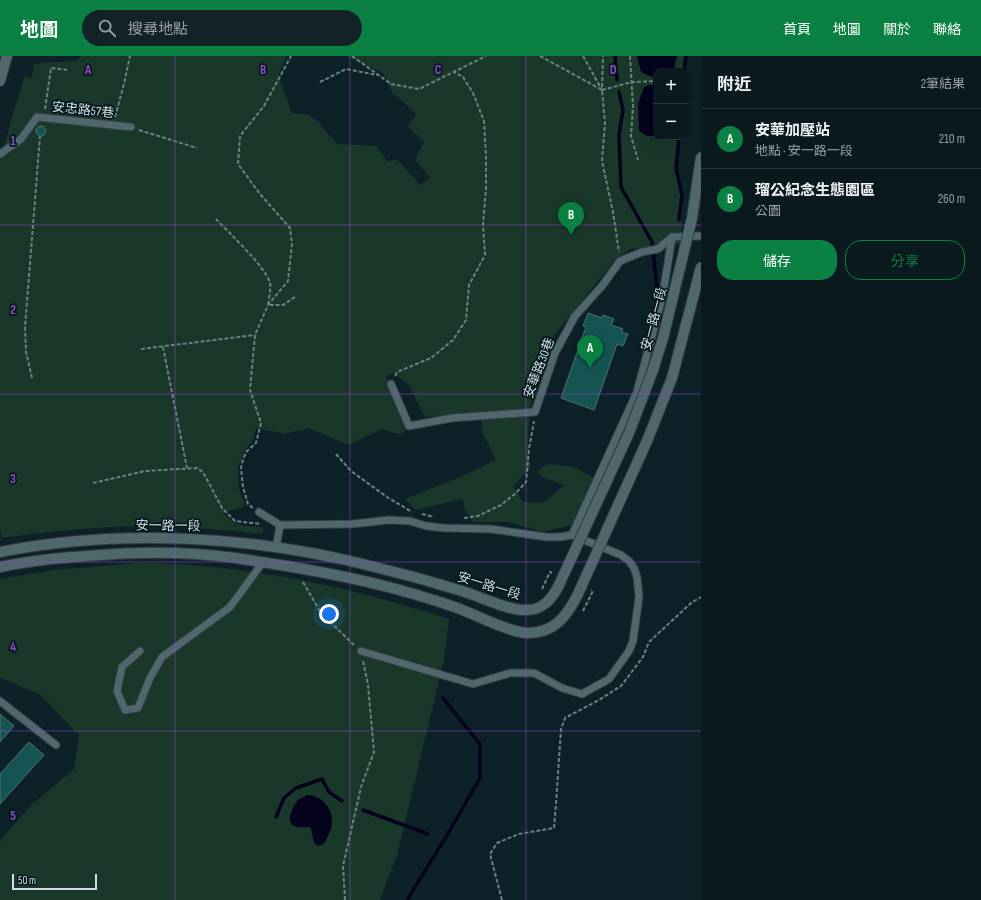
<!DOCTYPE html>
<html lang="zh-TW">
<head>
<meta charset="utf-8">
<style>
  body { margin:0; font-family:"Sofia Sans Condensed","Noto Sans TC",sans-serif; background:#132227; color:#f1f3f6 }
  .controls { position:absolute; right:12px; top:12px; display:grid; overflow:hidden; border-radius:8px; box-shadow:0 4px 16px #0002 }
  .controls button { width:36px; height:36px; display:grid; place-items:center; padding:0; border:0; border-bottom:1px solid #2a383c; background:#0a191e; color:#f1f3f6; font:20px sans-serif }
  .scale { position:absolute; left:12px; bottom:10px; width:85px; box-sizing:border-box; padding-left:4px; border:2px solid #d1dde2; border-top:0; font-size:11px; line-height:14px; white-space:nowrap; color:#d1dde2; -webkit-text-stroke:3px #04181e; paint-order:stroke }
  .you { position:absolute; left:329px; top:558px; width:14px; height:14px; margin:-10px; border:3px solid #fff; border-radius:50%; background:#1a73e8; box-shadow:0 0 0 6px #1a73e833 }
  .badge { display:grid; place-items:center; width:26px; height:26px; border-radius:50%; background:#0b8043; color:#fff; font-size:13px; font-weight:700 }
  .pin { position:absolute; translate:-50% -33px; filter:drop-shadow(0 1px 2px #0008) }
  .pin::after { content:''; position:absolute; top:21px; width:14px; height:12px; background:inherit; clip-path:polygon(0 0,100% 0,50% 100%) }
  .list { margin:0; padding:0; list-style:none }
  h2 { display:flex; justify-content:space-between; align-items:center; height:52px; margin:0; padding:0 16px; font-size:17px }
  h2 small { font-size:13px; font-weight:400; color:#99a0a4 }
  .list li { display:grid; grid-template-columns:26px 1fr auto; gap:12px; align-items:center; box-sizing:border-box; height:60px; padding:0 16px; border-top:1px solid #2a383c }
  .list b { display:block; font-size:15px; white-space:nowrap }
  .list p { margin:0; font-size:13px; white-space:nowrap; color:#99a0a4 }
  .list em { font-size:13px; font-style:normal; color:#99a0a4 }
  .actions { display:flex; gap:8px; padding:12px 16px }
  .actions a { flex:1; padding:9px 0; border:1px solid #0b8043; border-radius:16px; text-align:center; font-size:14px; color:#0b8043 }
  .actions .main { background:#0b8043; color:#fff }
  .icon { flex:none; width:22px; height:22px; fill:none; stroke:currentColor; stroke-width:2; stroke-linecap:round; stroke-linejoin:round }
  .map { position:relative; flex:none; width:701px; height:844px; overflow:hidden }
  header { display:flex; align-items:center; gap:24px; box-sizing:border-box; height:56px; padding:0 20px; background:#0b8043; color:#fff }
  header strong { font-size:19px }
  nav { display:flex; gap:22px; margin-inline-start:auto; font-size:14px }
  .search { width:280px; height:36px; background:#132227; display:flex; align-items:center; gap:10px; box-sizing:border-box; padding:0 14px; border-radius:22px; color:#99a0a4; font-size:15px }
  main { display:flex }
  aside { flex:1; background:#0a191e }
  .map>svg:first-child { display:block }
  .green { fill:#19382a }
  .water { fill:#04021d }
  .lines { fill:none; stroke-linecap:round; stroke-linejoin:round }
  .stream { stroke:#04021d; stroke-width:3.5 }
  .building { fill:#145452; stroke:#556e6d }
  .lane-casing { stroke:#323d42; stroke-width:9 }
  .secondary-casing { stroke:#323d42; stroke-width:12 }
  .path { stroke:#6f7f85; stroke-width:2; stroke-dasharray:4 2; stroke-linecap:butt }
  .lane { stroke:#51676e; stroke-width:7 }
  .secondary { stroke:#51676e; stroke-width:10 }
  .secondary-bridge-casing { stroke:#323d42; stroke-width:12; stroke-linecap:butt }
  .secondary-bridge { stroke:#51676e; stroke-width:10 }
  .grid { fill:none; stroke:#8c4fc6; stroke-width:1; stroke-opacity:0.55 }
  .labels { text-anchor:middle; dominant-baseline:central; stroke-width:3.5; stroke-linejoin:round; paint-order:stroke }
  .street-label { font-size:13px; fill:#d1dde2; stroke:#04181e }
  .grid-label { font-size:13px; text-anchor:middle; font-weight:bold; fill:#8c4fc6; stroke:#04181e; stroke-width:3.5; stroke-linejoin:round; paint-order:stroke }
</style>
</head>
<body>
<header>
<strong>地圖</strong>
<div class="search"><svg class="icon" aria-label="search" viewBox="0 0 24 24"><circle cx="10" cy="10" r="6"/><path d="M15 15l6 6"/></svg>搜尋地點</div>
<nav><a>首頁</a><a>地圖</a><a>關於</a><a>聯絡</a></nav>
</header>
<main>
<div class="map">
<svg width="701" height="844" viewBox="0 0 701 844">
  <rect width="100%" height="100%" fill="#0d2128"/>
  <!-- green -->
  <g class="green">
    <path d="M81,0h206l-9,19 14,38 18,2 10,9 17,20 39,2 11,15 11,-1 22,25 10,-7 -15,-18 9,-18 -16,-16 8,-12 -24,-22 -9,-19 -37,-17h338l-1,15h-27v66h22l-2,31 7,35 -3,41 -50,5 -16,12 -68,85 -15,57 -3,32 2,34 -17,17 10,16 20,1 21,-18 -22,-8 -4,-7 10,-6 25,3 21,11 -22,47 -29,7 -35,-10h-35l-7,-10 -4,-13 -47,11 -10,-11 60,-24 31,-15 -14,-29v-19l-57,5 -16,-32 -16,-12 -7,3 21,52 -6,7 -19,-6 -34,16 -39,-17 -24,6 -29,-6 -4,14 -7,8 -7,18 1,20 6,18 -22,7c15,14 20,13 40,14v6h-10c-39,-4 -78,-7 -118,-7 -44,1 -89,6 -133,12l-2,-9v-370l24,-82 8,1 2,-13 5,-2 37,-2z"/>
    <path d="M139,507c108,1 208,23 310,56l-5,41 -47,195 -17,45h-380v-59l30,-35 44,-37 5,-34 -40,-41 -39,-16v-99l53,-9z"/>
  </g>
  <!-- water -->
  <g class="water">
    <polygon points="637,0 677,0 674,12 671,15 656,15 656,21 652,21 641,16"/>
    <polygon points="650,29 656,29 656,80 647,80 639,75 638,48 644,31"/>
    <path d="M307,739c14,0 26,13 25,28 0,7 -5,14 -8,21l-6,2 -3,-2c-3,-6 -2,-11 -5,-17 -5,0 -12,1 -16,-1 -9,-5 -1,-20 4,-26 3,-2 6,-3 9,-5z"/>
  </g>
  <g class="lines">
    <!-- stream -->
    <g class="stream">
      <polyline points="615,0 617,24"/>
      <polyline points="684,15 686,0"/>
      <polyline points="619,36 623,54 619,79 621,131 652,186 657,231"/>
      <polyline points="679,81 676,112 682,139 679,164"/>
      <polyline points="363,754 428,778"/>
      <polyline points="276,761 284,742 296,732 322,723 329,736 342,745"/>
      <polyline points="407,844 446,781 480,722 480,688 443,642"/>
    </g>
  </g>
  <!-- building -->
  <g class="building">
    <circle cx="41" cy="75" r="5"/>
    <polygon points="588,257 602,262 603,259 614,263 611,269 623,273 621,276 628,278 623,290 617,288 594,354 561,342 586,271 583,270"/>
    <polygon points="0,658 14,670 0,686"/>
    <polygon points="29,686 44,699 0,748 0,718"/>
  </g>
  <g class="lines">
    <!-- lane casing -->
    <g class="lane-casing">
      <g id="lane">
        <polyline points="0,98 21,83 37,61 131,71"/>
        <polyline points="391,328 409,370 452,362 535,356 555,297 575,260 602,230 620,205 642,196 658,193 672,181 701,180"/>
        <polyline points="259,456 280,469 352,468 389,464 410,465 426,470 444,472 491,473 546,481 560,481 572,479 621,499 629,505 634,512 637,521 639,541 633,585 629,595 609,623 582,638 562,632 534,617 510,617 473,628 361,595"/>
        <polyline points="572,479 637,336 663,238 672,181"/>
        <polyline points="276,492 280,469"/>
        <polyline points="140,595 122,611 117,635 125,654 138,652 150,622 162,601 230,551 263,506"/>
        <polyline points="0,645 56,689"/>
      </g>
    </g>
    <!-- secondary casing -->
    <g class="secondary-casing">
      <g id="secondary">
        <polyline points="0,25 7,0"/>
        <path d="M0,496c121,-24 255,-16 375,15 29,7 58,15 87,24 17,5 47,20 64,19 17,0 26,-11 33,-25"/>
        <path d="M0,511c24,-5 48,-8 73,-10 34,-3 69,-5 103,-4 29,1 57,4 85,9 46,7 90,15 135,27 21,6 43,12 64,20 18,7 47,22 66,24 28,1 41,-17 52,-39"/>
      </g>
    </g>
    <!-- path -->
    <g class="path">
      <polyline points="352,0 391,28 419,33 486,0"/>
      <polyline points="540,0 602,34 605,67 602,105 613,156 619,196"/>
      <polyline points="583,0 602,34 603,0"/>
      <polyline points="630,0 633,50 631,80 638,104"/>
      <polyline points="320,26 346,13 377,19"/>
      <polyline points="602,34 632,26 656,25"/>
      <polyline points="45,53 51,12 67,14"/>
      <polyline points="115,61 124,28 130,0"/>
      <polyline points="139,74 197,92"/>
      <path d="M216,163c13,14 50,48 54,64 1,6 -1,15 -2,22h15l12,-8"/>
      <polyline points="163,291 187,412"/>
      <polyline points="141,293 255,279"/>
      <polyline points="395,320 397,316 431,302 453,284 466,264 469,229 485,199 483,169 486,132 486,101 484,65 473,37 463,21 454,16"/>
      <polyline points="32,322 26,296 25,271 40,80"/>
      <polyline points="336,398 351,415 387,441 412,456"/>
      <polyline points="93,427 145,415 197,412 203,416 222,452 235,465 261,468"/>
      <polyline points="253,452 248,448 243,431 241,412 243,403 247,395 256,387 261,367 250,334 255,279 268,249 288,225 292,188 290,172 260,138 238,108 240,80 264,50 291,0"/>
      <polyline points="422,458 434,461"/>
      <polyline points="464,462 478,460 501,449 516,437 526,426 529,393 534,365"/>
      <polyline points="303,526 321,557 354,589"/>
      <polyline points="542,533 550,516 552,517"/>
      <polyline points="583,555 593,535 591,534"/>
      <polyline points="345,844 343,810 361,731 374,696 368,629 363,605"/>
      <polyline points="502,844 490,798 497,787 519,778 554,772 556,748 561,673 565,662 599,644 621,630 643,601 649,586 691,547 701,541"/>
    </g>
    <!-- lane -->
    <use href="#lane" class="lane"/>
    <!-- secondary -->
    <use href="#secondary" class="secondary"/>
    <!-- secondary-bridge casing -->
    <g class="secondary-bridge-casing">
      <g id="secondary-bridge">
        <polyline points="559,529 629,377 653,314 663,282 692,162 701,101"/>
        <polyline points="578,538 647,385 672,322 701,211"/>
      </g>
    </g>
    <!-- secondary-bridge -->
    <use href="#secondary-bridge" class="secondary-bridge"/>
  </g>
  <!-- grid -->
  <path class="grid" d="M175,0v844M350,0v844M526,0v844M0,169h701M0,338h701M0,506h701M0,675h701"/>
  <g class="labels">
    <!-- street labels -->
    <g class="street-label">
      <text transform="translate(83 54) rotate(6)">安忠路57巷</text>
      <text transform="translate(654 263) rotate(-75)">安一路一段</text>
      <text transform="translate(539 312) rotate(-69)">安華路30巷</text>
      <text transform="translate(168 470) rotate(1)">安一路一段</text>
      <text transform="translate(489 530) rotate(17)">安一路一段</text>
    </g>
  </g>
  <g class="grid-label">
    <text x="88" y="18">A</text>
    <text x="263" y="18">B</text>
    <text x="438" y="18">C</text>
    <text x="613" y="18">D</text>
    <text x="13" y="89">1</text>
    <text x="13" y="258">2</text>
    <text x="13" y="427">3</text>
    <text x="13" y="595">4</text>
    <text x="13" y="764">5</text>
  </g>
</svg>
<div class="controls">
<button>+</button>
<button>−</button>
</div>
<div class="scale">50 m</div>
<div class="you"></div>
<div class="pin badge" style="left:590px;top:312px">A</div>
<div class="pin badge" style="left:571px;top:179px">B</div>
</div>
<aside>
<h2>附近<small>2筆結果</small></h2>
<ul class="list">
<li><span class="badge">A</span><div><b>安華加壓站</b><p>地點 · 安一路一段</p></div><em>210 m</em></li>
<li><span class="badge">B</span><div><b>瑠公紀念生態園區</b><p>公園</p></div><em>260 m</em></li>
</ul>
<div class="actions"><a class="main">儲存</a><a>分享</a></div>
</aside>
</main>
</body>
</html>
